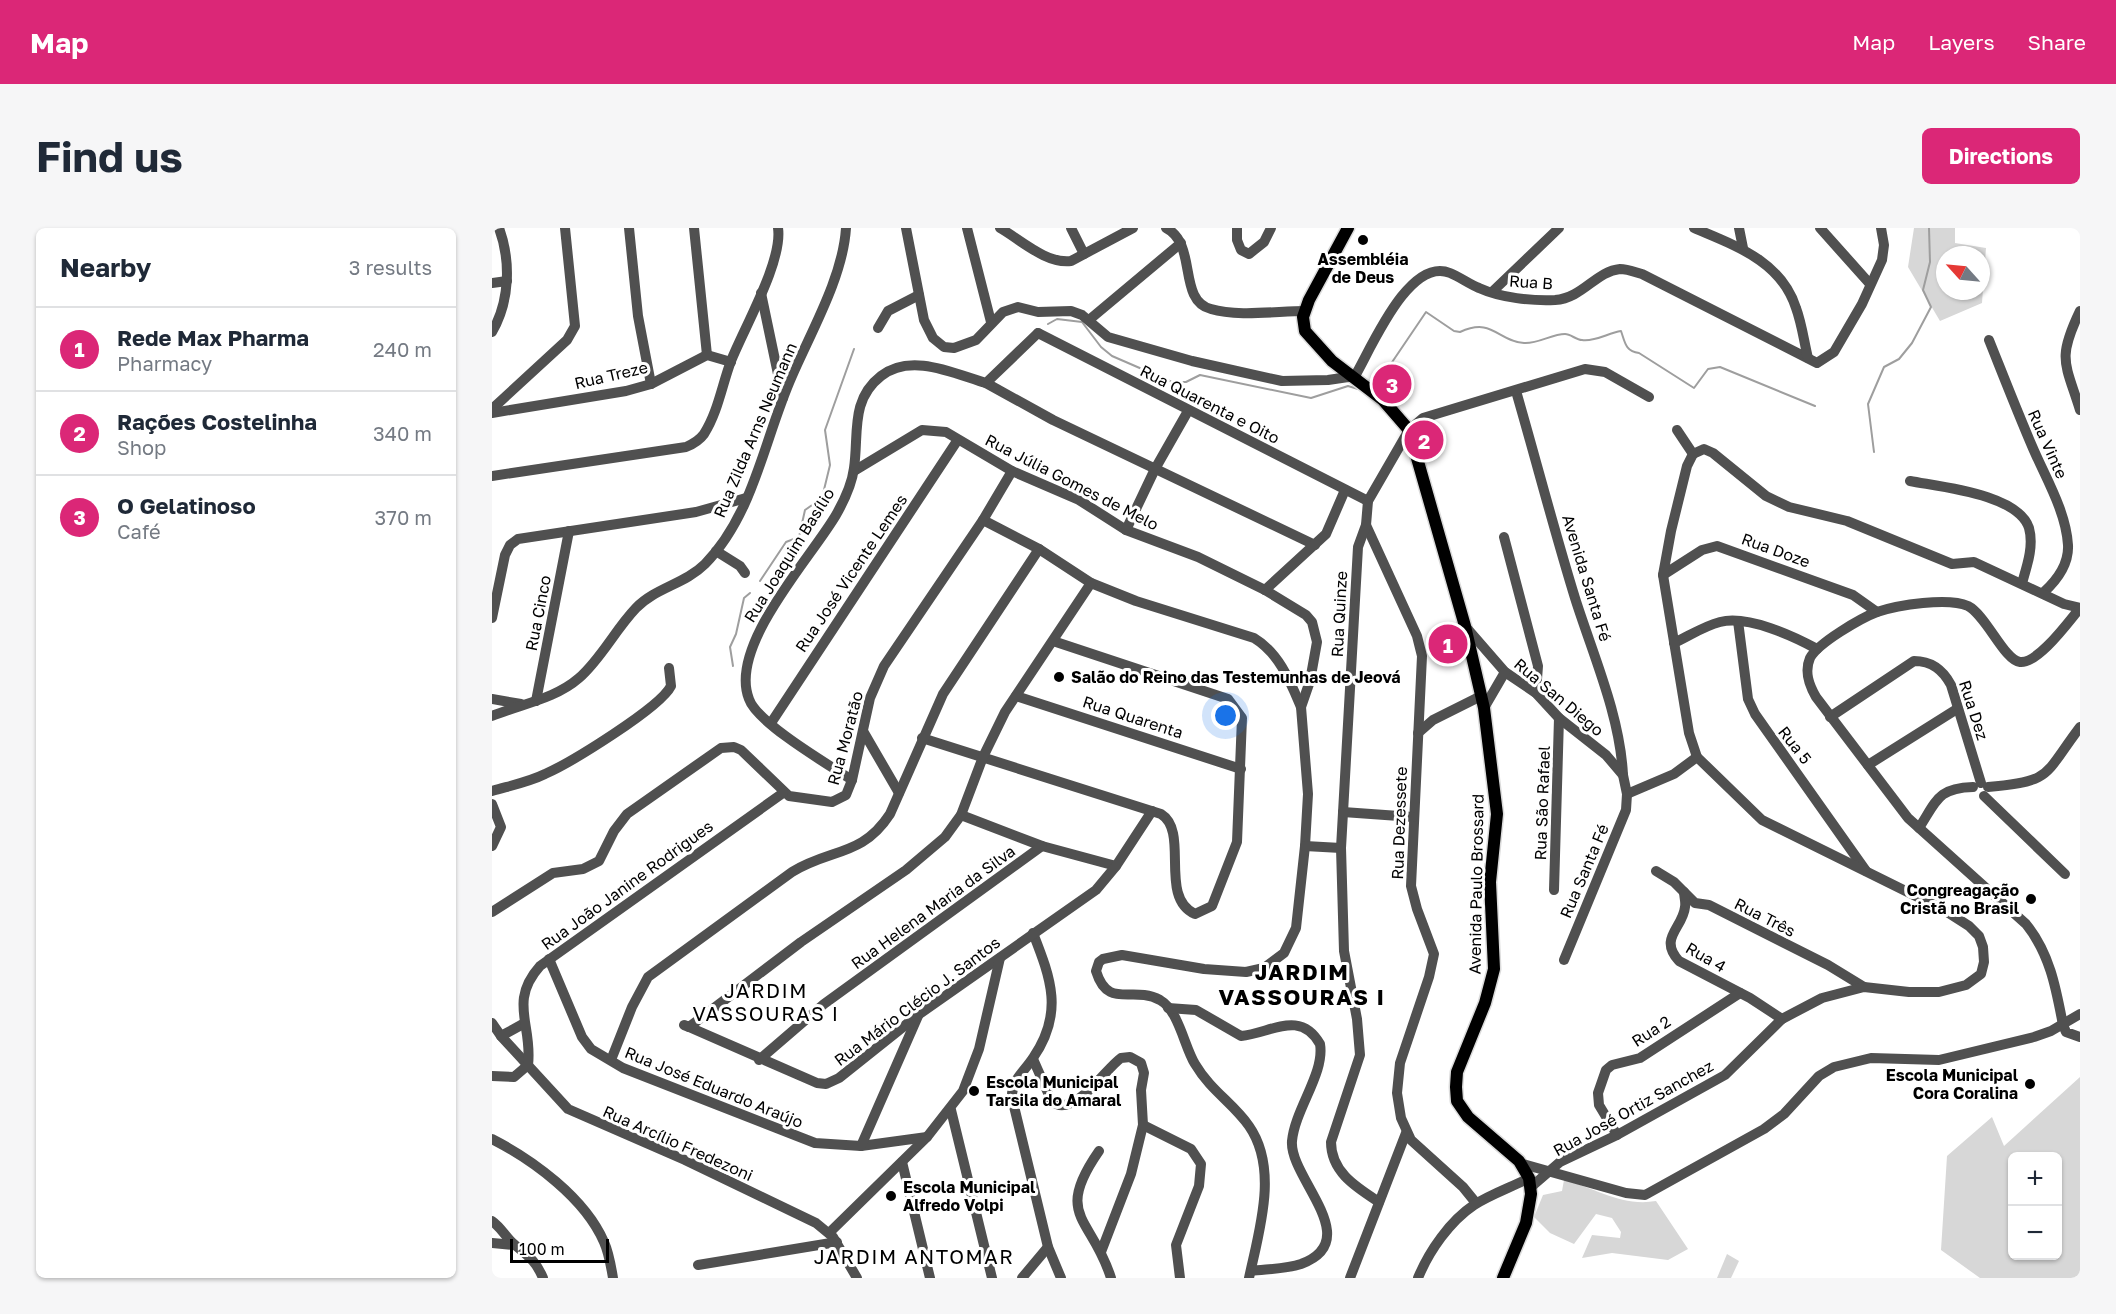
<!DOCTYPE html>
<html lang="en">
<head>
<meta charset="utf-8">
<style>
  body { margin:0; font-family:"Golos Text",sans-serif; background:#f6f6f7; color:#1f2937 }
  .controls { position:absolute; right:18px; bottom:18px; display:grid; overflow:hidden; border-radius:9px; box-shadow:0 2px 4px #0004 }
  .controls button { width:54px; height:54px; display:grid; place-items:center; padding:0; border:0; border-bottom:2px solid #e0e1e3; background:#fff; color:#1f2937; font:30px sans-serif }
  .compass { position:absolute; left:1444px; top:18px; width:54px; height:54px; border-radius:50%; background:#fff; box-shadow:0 2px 4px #0004; rotate:297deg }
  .scale { position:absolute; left:18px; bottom:15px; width:99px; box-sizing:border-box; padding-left:6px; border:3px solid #000; border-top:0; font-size:16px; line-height:21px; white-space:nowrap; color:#000; -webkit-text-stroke:4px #fff; paint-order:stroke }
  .you { position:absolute; left:734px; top:488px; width:21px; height:21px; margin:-15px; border:4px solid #fff; border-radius:50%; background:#1a73e8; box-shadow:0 0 0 9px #1a73e833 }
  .badge { display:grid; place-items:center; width:39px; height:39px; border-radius:50%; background:#db2777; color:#fff; font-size:20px; font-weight:700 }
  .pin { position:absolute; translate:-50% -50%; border:3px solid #fff; box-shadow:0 2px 6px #0006 }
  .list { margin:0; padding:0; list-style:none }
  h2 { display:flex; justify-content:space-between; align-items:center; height:78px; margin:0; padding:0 24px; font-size:26px }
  h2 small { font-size:20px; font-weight:400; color:#747a83 }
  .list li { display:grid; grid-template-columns:39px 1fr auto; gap:18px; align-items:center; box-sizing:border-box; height:84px; padding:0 24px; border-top:2px solid #e0e1e3 }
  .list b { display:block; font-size:22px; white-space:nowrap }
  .list p { margin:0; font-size:20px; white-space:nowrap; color:#747a83 }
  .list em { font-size:20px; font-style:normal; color:#747a83 }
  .map { position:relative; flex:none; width:1588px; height:1050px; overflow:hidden; border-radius:9px }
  header { display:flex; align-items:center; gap:36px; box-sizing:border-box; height:84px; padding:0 30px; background:#db2777; color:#fff }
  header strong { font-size:28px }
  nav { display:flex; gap:33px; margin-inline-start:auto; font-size:21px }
  .intro { display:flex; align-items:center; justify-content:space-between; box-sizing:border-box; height:144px; padding:0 36px }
  h1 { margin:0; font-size:42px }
  .button { padding:15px 27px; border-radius:9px; background:#db2777; color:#fff; font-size:21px; font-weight:700 }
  main { display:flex; gap:36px; padding:0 36px }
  aside { flex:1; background:#fff; border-radius:9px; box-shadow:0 2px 4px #0004 }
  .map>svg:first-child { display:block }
  .green { fill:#d7d7d7; fill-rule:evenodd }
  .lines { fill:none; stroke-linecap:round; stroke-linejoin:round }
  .stream { stroke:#9e9e9e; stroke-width:2 }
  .major-casing { stroke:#dbdbdb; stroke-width:15 }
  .minor { stroke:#505050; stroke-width:10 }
  .major { stroke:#000; stroke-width:12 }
  .poi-dot { fill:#000; stroke:#fff; stroke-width:2 }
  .labels { text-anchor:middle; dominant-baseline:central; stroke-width:6; stroke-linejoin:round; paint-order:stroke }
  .poi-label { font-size:16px; font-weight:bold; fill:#000; stroke:#fff; text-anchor:start }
  .street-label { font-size:16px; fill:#000; stroke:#fff }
  .quarter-label { font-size:20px; letter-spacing:1.5px; fill:#000; stroke:#fff }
  .district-label { font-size:22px; font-weight:bold; letter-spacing:1.5px; fill:#000; stroke:#fff }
</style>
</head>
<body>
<header>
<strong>Map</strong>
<nav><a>Map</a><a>Layers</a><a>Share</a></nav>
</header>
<div class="intro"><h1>Find us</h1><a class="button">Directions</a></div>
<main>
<aside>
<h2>Nearby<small>3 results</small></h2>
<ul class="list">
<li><span class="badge">1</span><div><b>Rede Max Pharma</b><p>Pharmacy</p></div><em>240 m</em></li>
<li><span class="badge">2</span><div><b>Rações Costelinha</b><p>Shop</p></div><em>340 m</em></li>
<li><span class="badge">3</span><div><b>O Gelatinoso</b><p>Café</p></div><em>370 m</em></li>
</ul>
</aside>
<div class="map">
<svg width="1588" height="1050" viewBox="0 0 1588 1050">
  <rect width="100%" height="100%" fill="#fff"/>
  <!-- green -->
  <g class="green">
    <path d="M1422,0h41v15l31,5 -4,55 -42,18 -32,-54zM1453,27h36v36h-36z"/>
    <path d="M1588,849v201h-100l-39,-28 6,-94 45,-39 12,29zM1520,928h46v100h-46z"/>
    <path d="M1072,952c32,8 58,27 92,21l32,48 -20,11 -56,-7 -30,5 10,-23 28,3 1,-6 -9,-14 -16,-4 -22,30 -24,-11 -16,-16 9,-22 19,-4z"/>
    <polygon points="1235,1026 1247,1033 1239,1050 1225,1050"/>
  </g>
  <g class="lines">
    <!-- stream -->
    <g class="stream">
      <polyline points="556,96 565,91 590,94 609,119 620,128 680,154 694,154 708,147 819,170 856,158 866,161"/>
      <path d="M890,149l44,-65 28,19 6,1c33,-15 37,9 64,11 14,1 28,-9 41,-9 6,0 11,6 17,6 13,2 26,-7 39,-9 4,11 4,20 18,22l55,35 14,-19 12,-2 95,39"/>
      <polyline points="1382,224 1376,176 1392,139 1407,131 1420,115 1439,79 1431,62 1438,34 1437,0"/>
      <polyline points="268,353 294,314 307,309 313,282 330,270 338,237 333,202 362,121"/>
      <polyline points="241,438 238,419 244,406 252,370 258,365"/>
    </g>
    <!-- major casing -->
    <g class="major-casing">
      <polyline id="major" points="856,0 817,72 811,89 813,103 840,133 891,172 917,202 973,398 992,480 1005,586 998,654 1002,741 993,775 965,844 964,859 965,873 976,889 1027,933 1037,950 1039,966 1034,995 1011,1050"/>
    </g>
    <!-- minor -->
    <g class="minor">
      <polyline points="137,0 146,88 159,156"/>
      <polyline points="202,0 215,127"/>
      <path d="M414,0l18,92 9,18 11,9 10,1 22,-8 27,-28 15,-5 20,5 33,-1 11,4 26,22 84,24 90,20 46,-1 27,-4c16,-27 54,-120 95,-103 10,4 19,11 29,15 22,10 53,13 76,12 28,-2 41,-29 65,-31 7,0 15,3 22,5l175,89 17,-11 28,-48 20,-44 2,-15 -3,-17"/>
      <polyline points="475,0 499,94"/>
      <path d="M508,0c21,12 46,36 71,33l62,-33"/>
      <polyline points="579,0 592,26"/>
      <path d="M674,0c32,16 11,72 45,81 26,8 67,2 94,2"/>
      <polyline points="745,0 745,12 749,22 757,26 772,14 779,0"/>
      <path d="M1202,0c42,18 87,33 102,80 6,16 8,34 12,50"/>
      <polyline points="1247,0 1251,20"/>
      <polyline points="1328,0 1378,56"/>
      <polyline points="0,55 15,53"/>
      <polyline points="1000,64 1067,0"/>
      <polyline points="269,65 291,170"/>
      <path d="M1588,83c-23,48 -15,51 0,99"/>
      <polyline points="597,92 689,15"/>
      <polyline points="386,100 396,83 427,67"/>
      <path d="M0,104c18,-31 19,-71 7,-104"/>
      <polyline points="546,105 876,273"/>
      <path d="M1497,112c14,35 28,71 43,106 13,31 34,65 36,99 1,19 -11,35 -24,47"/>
      <polyline points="494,155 561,192 823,317"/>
      <path d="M1024,163c20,69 38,139 59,207 18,57 45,117 48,177"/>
      <polyline points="0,181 75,112 83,98 73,0"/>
      <polyline points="0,185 134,163 159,156 215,127 239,134"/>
      <polyline points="1185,202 1201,226"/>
      <polyline points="1201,226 1212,221 1221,225 1274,268 1297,279 1355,293 1460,336 1482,334 1572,376 1588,380"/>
      <path d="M362,243l68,-41 24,2 66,39 67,29 47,30 72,27 67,33 41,25 6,7 5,20 -7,39 -9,26 7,87 -3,52 -9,82 -12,25 -20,15 -18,4 -42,-3 -82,-14 -19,4 -4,3 -3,9c12,39 36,14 64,29 19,11 24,46 35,64 16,27 38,39 54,62 30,43 10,105 0,152"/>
      <path d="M0,248l194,-29c7,-3 13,-6 18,-13 14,-22 18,-49 27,-73 13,-33 52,-100 47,-133"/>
      <path d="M1418,253c31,6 108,13 119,47 5,18 -2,38 -7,55"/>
      <path d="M491,292l56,29 52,34 45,18 118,37c25,15 36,43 47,69"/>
      <polyline points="874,297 925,408 930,428 919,658 925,681 942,726 937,749 908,835 905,865 909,890 919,912 971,959 984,975"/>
      <polyline points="634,302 663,241 696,183"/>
      <polyline points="1012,309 1046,438 1044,465"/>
      <polyline points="224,323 248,338 253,345"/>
      <polyline points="1171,347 1210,322 1225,318 1361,367 1385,384"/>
      <polyline points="773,362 834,306 853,262"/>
      <path d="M1588,380c-11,13 -42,56 -60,54 -16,-2 -34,-47 -52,-56 -20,-9 -70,-1 -91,6 -16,6 -59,31 -67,46 -6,14 -1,27 6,39l92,121 118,106c24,30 30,64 37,101l3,7 14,5"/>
      <polyline points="0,390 13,327 18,317 26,311 204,284 254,270"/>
      <polyline points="1246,393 1256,471 1263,486 1374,643"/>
      <polyline points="973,398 1013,444 1044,465 1067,490 1114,527 1131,547 1135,566 1134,582 1072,732"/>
      <path d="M1182,415c15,-7 30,-17 46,-21 28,-7 73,14 97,27"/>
      <polyline points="524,468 749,541"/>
      <polyline points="0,471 29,476"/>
      <polyline points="44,473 77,303"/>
      <polyline points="992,480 1013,444"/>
      <path d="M0,488c29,-12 63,-17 87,-38 22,-19 36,-48 57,-70 19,-20 49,-24 69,-44 49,-50 59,-125 87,-188 19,-44 51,-99 54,-148"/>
      <path d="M1338,489l84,-56c18,0 29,9 37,24l30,98"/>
      <polyline points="279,495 465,213"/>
      <polyline points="371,503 407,565"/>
      <polyline points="926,505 941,492 989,468"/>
      <path d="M430,510l239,76c29,18 -3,83 34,100l17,-8 25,-64 5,-124 -14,-19 -175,-58"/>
      <polyline points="1376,537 1465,481"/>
      <path d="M360,552c-23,-15 -95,-57 -103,-81 -21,-53 62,-141 87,-184 8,-14 16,-31 18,-47 5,-34 -4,-68 27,-92 30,-24 74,-2 105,7l52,-50"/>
      <path d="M1496,559c65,-6 55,-11 92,-60"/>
      <path d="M0,563c17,-5 37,-9 53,-17 25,-11 115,-66 126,-88l-2,-18"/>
      <polyline points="1135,566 1182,546 1205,529"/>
      <polyline points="1492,568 1573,646"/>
      <polyline points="0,576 9,599 0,618"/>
      <polyline points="851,584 921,589"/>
      <polyline points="469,587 550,618 624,638"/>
      <path d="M1427,600c18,-28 19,-40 54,-41"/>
      <polyline points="813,618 849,620"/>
      <polyline points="1164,643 1182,654 1203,675 1217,677 1336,737 1372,759"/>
      <polyline points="1062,662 1067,490"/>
      <path d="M1192,664c0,4 2,10 1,15 -2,21 -27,31 -6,54l71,37 32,21"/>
      <polyline points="0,684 61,645 91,641 107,633 122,603 135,586 229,520 242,519 249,522 297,568 340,574 354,567 360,552 378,470 392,438 491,292 520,243"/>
      <path d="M541,705c18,46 31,80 0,125 -9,14 -22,22 -21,40l36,149 13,31"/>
      <polyline points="57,731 90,809 99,821 131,840 323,915 369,918 435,909"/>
      <path d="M676,780l28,2 45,26c30,-3 59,-27 79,8 5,29 -25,65 -28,97 -3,37 74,99 9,123 -15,5 -34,5 -50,7"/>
      <polyline points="0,795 9,808 76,881 193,932 324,995 341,1009 365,1050"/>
      <polyline points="192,797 197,799 309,714 414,642 453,609 469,587 491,529 513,484 599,355"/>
      <polyline points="197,799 325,855 334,856 347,850 426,787 604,662 624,638 660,583"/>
      <polyline points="9,808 31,796"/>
      <path d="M541,831l19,43c23,16 52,-32 69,-44l9,-1 11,6 3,10 -3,17 2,35 -12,49 -30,78"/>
      <path d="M119,832l21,-53 16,-30 144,-105c39,-24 70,-15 98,-58l53,-120 96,-145"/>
      <polyline points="267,832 332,776 550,618"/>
      <path d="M0,848l22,1 14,-12c5,-40 -20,-63 12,-99l243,-173"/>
      <polyline points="459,882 500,1050"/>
      <polyline points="651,897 699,921 709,936 707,958 684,1017 688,1050"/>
      <polyline points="1125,907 1107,877 1106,865 1114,842 1120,837 1148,830 1248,765"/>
      <path d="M0,911c41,21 93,59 112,103 5,11 7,24 9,36"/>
      <polyline points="369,918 426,788"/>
      <path d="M607,923c-46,66 -7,66 12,127"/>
      <polyline points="410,934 438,1050"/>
      <polyline points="1031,936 1134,965 1153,967 1272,901 1292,886 1327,848 1342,839 1379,830 1447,832 1542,809 1559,803 1588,786"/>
      <polyline points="1039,959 1068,934 1125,907 1233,847 1290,791 1330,770 1372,759 1417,764 1447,764 1474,757 1489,746 1492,734 1491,719 1487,708 1477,698 1452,682 1270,592 1205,529 1197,505 1171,347 1179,303 1195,238 1201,226"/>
      <path d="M887,974c-23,-15 -48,-30 -48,-60l29,-87 -3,-36 -13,-68 -3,-103 17,-301 8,-22 2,-24 41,-71 14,-12 162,-49 20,3 44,25"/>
      <path d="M0,993c10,7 14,17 23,24 13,11 21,16 28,33"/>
      <polyline points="337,1005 435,909 471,863 487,821 508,730"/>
      <polyline points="0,1015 22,1017"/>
      <polyline points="206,1037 345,1014"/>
      <polyline points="530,1050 556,1019"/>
      <polyline points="858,1050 914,905"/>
      <path d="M926,1050c11,-27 32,-57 56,-73 17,-11 38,-18 55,-27"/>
    </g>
    <!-- major -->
    <use href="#major" class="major"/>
  </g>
  <!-- markers -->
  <g class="poi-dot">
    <circle cx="871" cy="12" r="6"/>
    <circle cx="567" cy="449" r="6"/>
    <circle cx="1539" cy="671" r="6"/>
    <circle cx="1538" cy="856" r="6"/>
    <circle cx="482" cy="863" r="6"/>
    <circle cx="399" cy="968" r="6"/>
  </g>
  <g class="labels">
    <!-- poi labels -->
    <g class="poi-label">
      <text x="871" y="31" text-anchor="middle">Assembléia<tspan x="871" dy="18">de Deus</tspan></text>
      <text x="579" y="449">Salão do Reino das Testemunhas de Jeová</text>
      <text x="1527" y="662" text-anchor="end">Congreagação<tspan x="1527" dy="18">Cristã no Brasil</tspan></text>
      <text x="1526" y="847" text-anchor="end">Escola Municipal<tspan x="1526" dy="18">Cora Coralina</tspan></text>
      <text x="494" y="854">Escola Municipal<tspan x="494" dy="18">Tarsila do Amaral</tspan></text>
      <text x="411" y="959">Escola Municipal<tspan x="411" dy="18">Alfredo Volpi</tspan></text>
    </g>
    <!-- street labels -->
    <g class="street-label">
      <text transform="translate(1039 54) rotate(4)">Rua B</text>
      <text transform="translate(119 147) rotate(-13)">Rua Treze</text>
      <text transform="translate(718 176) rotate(27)">Rua Quarenta e Oito</text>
      <text transform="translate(263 202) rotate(-67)">Rua Zilda Arns Neumann</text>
      <text transform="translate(1556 216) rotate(66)">Rua Vinte</text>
      <text transform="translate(580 254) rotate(27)">Rua Júlia Gomes de Melo</text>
      <text transform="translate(1284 322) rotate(20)">Rua Doze</text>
      <text transform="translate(297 327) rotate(-58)">Rua Joaquim Basílio</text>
      <text transform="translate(359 345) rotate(-56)">Rua José Vicente Lemes</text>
      <text transform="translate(1095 350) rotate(73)">Avenida Santa Fé</text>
      <text transform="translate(46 385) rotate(-79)">Rua Cinco</text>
      <text transform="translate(847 386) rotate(-87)">Rua Quinze</text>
      <text transform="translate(1067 469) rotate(40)">Rua San Diego</text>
      <text transform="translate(1482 482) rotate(72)">Rua Dez</text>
      <text transform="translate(641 489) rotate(18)">Rua Quarenta</text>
      <text transform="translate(353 510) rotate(-75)">Rua Moratão</text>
      <text transform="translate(1303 517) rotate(52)">Rua 5</text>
      <text transform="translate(1050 575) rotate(-88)">Rua São Rafael</text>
      <text transform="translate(907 595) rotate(-88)">Rua Dezessete</text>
      <text transform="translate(1092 643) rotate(-67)">Rua Santa Fé</text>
      <text transform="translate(984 656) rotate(-89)">Avenida Paulo Brossard</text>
      <text transform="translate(135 657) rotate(-36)">Rua João Janine Rodrigues</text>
      <text transform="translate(441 679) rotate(-36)">Rua Helena Maria da Silva</text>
      <text transform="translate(1273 689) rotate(27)">Rua Três</text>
      <text transform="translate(1214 729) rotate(30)">Rua 4</text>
      <text transform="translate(425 773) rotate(-37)">Rua Mário Clécio J. Santos</text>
      <text transform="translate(1159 803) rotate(-33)">Rua 2</text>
      <text transform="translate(222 859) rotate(22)">Rua José Eduardo Araújo</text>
      <text transform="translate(1141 880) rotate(-29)">Rua José Ortiz Sanchez</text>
      <text transform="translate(186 915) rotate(24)">Rua Arcílio Fredezoni</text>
    </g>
    <!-- quarter labels -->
    <g class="quarter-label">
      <text x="274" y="762">JARDIM<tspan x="274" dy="23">VASSOURAS I</tspan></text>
      <text x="422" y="1028">JARDIM ANTOMAR</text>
    </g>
    <!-- district labels -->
    <g class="district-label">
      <text x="810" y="743">JARDIM<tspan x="810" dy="25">VASSOURAS I</tspan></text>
    </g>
  </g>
</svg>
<div class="controls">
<button>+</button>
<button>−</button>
</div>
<svg class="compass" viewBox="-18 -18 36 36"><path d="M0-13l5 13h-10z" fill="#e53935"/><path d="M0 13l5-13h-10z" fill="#747a83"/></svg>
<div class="scale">100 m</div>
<div class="you"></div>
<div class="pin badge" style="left:956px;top:416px">1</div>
<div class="pin badge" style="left:932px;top:212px">2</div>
<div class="pin badge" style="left:900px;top:156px">3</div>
</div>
</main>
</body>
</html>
